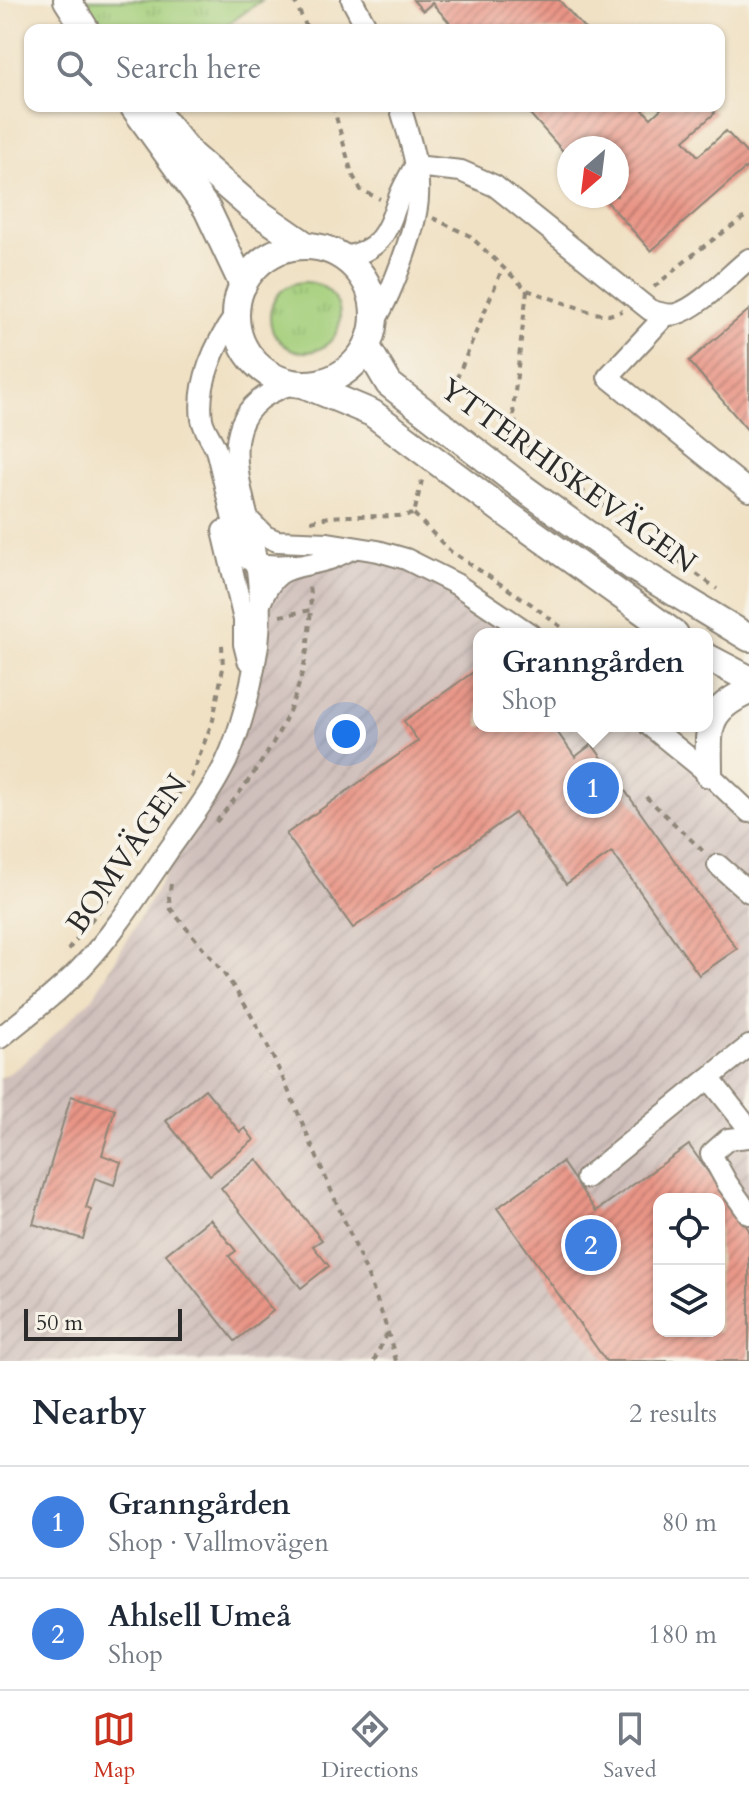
<!DOCTYPE html>
<html lang="en">
<head>
<meta charset="utf-8">
<style>
  body { margin:0; font-family:Cardo,serif; background:#f2f2f3; color:#1f2937 }
  .controls { position:absolute; right:24px; bottom:24px; display:grid; overflow:hidden; border-radius:16px; box-shadow:0 2px 6px #0004 }
  .controls button { width:72px; height:72px; display:grid; place-items:center; padding:0; border:0; border-bottom:2px solid #e0e1e3; background:#fff; color:#1f2937; font:40px sans-serif }
  .compass { position:absolute; left:557px; top:136px; width:72px; height:72px; border-radius:50%; background:#fff; box-shadow:0 2px 6px #0004; rotate:208deg }
  .scale { position:absolute; left:24px; bottom:20px; width:158px; box-sizing:border-box; padding-left:8px; border:4px solid #2b2b2b; border-top:0; font-size:22px; line-height:28px; white-space:nowrap; color:#2b2b2b; -webkit-text-stroke:6px #f7f3e8; paint-order:stroke }
  .you { position:absolute; left:346px; top:734px; width:28px; height:28px; margin:-20px; border:6px solid #fff; border-radius:50%; background:#1a73e8; box-shadow:0 0 0 12px #1a73e833 }
  .badge { display:grid; place-items:center; width:52px; height:52px; border-radius:50%; background:#c8321e; color:#fff; font-size:26px; font-weight:700 }
  .pin { position:absolute; translate:-50% -50%; border:4px solid #fff; box-shadow:0 2px 8px #0006 }
  .popup { position:absolute; left:473px; top:628px; width:240px; height:104px; box-sizing:border-box; display:grid; place-content:center; border-radius:16px; background:#fff; filter:drop-shadow(0 2px 6px #0005); font-size:26px; white-space:nowrap; color:#747a83 }
  .popup b { font-size:30px; color:#1f2937 }
  .popup::after { content:''; position:absolute; left:50%; top:100%; margin-left:-16px; border:16px solid transparent; border-top-color:#fff }
  .list { margin:0; padding:0; list-style:none }
  h2 { display:flex; justify-content:space-between; align-items:center; height:104px; margin:0; padding:0 32px; font-size:34px }
  h2 small { font-size:26px; font-weight:400; color:#747a83 }
  .list li { display:grid; grid-template-columns:52px 1fr auto; gap:24px; align-items:center; box-sizing:border-box; height:112px; padding:0 32px; border-top:2px solid #e0e1e3 }
  .list b { display:block; font-size:30px; white-space:nowrap }
  .list p { margin:0; font-size:26px; white-space:nowrap; color:#747a83 }
  .list em { font-size:26px; font-style:normal; color:#747a83 }
  .icon { flex:none; width:44px; height:44px; fill:none; stroke:currentColor; stroke-width:2; stroke-linecap:round; stroke-linejoin:round }
  .map { position:relative; flex:none; width:749px; height:1361px; overflow:hidden }
  .search { position:absolute; background:#fff; box-shadow:0 2px 6px #0004; left:24px; right:24px; top:24px; height:88px; display:flex; align-items:center; gap:20px; box-sizing:border-box; padding:0 28px; border-radius:16px; color:#747a83; font-size:30px }
  .sheet { height:328px; background:#fff }
  nav { display:flex; justify-content:space-around; align-items:center; box-sizing:border-box; height:112px; border-top:2px solid #e0e1e3; background:#fff; font-size:22px; color:#747a83 }
  nav a { display:grid; justify-items:center; gap:4px }
  nav .on { color:#c8321e }
  .map>svg:first-child { display:block }
  .industrial { fill:url(#industrial-furrows); fill-rule:evenodd }
  .grass { fill:url(#grass-tufts); stroke:#687d54; stroke-width:2 }
  .building { fill:url(#building-hatch); fill-rule:evenodd }
  .lines { fill:none; stroke-linecap:round; stroke-linejoin:round }
  .minor-casing { stroke:#8e8678; stroke-width:24 }
  .major-casing { stroke:#8e8678; stroke-width:30 }
  .path { stroke:#8e8678; stroke-width:4; stroke-dasharray:6 6; stroke-linecap:butt }
  .minor { stroke:#fff; stroke-width:20 }
  .major { stroke:#fff; stroke-width:26 }
  .labels { text-anchor:middle; dominant-baseline:central; stroke-width:8; stroke-linejoin:round; paint-order:stroke }
  .street-label { font-size:30px; fill:#2b2b2b; stroke:#f7f3e8 }
</style>
</head>
<body>
<div class="map">
<svg width="749" height="1361" viewBox="0 0 749 1361">
  <defs>
    <pattern id="industrial-furrows" width="10" height="10" patternUnits="userSpaceOnUse" patternTransform="scale(2)"><rect width="10" height="10" fill="#d0c0bc"/><path d="M-1 1l2-2M0 10L10 0M9 11l2-2" fill="none" stroke="#b3a5a2"/></pattern>
    <pattern id="grass-tufts" width="24" height="20" patternUnits="userSpaceOnUse" patternTransform="scale(2)"><rect width="24" height="20" fill="#a4cf7c"/><path d="M3 7l-1-3M5 7V3M7 7l1-3M15 17l-1-3M17 17v-4M19 17l1-3" fill="none" stroke="#8db26b"/></pattern>
    <pattern id="building-hatch" width="6" height="6" patternUnits="userSpaceOnUse" patternTransform="scale(2)"><rect width="6" height="6" fill="#e99586"/><path d="M-1 1l2-2M0 6l6-6M5 7l2-2" fill="none" stroke="#bd7a6e"/></pattern>
  </defs>
  <rect width="100%" height="100%" fill="#f7f3e8"/>
  <filter id="ink" filterUnits="userSpaceOnUse"><feTurbulence type="fractalNoise" baseFrequency=".0125" numOctaves="2"/><feDisplacementMap in="SourceGraphic" scale="16" xChannelSelector="R" yChannelSelector="G"/><feConvolveMatrix kernelMatrix="1 2 1 2 8 2 1 2 1" color-interpolation-filters="sRGB"/></filter>
  <filter id="wash" filterUnits="userSpaceOnUse"><feTurbulence type="fractalNoise" baseFrequency=".006" numOctaves="4" result="noise"/><feDisplacementMap in="SourceGraphic" scale="32" xChannelSelector="R" yChannelSelector="G"/><feGaussianBlur stdDeviation="1.8" result="paint"/><feColorMatrix in="noise" values="0 0 0 0 0 0 0 0 0 0 0 0 0 0 0 0 0 1.4 0 .05"/><feComposite in="paint" operator="in"/></filter>
  <g filter="url(#wash)">
    <rect width="100%" height="100%" fill="#f0e1c4"/>
    <!-- industrial -->
    <path class="industrial" d="M378,551l152,83h-51v92h171l99,86v549h-749v-282l20,-13 73,-68 88,-150 45,-86 52,-189zM659,1199h60v132h-60z"/>
    <!-- grass -->
    <g class="grass">
      <polygon points="67,0 262,0 220,30 89,30"/>
      <circle cx="305" cy="317" r="35"/>
    </g>
    <g id="blocks">
      <!-- building -->
      <g class="building">
        <polygon points="413,0 559,0 586,30 456,30 432,3 423,11"/>
        <polygon points="523,106 647,106 643,110 651,118 664,106 708,106 715,113 684,140 698,156 726,131 749,156 749,165 651,251 602,196 617,196 617,148 569,148 569,158"/>
        <polygon points="749,310 749,432 689,361"/>
        <polygon points="479,668 479,726 553,726 575,757 592,744 737,949 699,975 612,852 566,884 515,813 353,928 286,834 418,741 404,721"/>
        <polygon points="205,1089 240,1132 245,1128 254,1140 210,1175 166,1121"/>
        <polygon points="71,1096 115,1109 102,1155 121,1162 114,1185 95,1178 86,1208 91,1210 83,1239 33,1224"/>
        <path d="M689,1145l60,85v131h-143l-109,-153 65,-46 34,49zM659,1199h60v132h-60z"/>
        <polygon points="257,1159 322,1240 313,1246 329,1266 301,1288 221,1188"/>
        <polygon points="210,1219 236,1251 229,1256 273,1311 235,1341 166,1254"/>
      </g>
    </g>
  </g>
  <g filter="url(#ink)">
    <use href="#blocks" fill-opacity="0" stroke="#8e8678" stroke-width="2"/>
    <g class="lines">
      <!-- minor casing -->
      <g class="minor-casing">
        <g id="minor">
          <polyline points="352,0 368,30"/>
          <path d="M415,166l46,5 34,15 155,124c9,3 17,6 26,4 23,-6 54,-40 73,-55"/>
          <path d="M343,257c40,-6 44,-27 57,-62 4,-10 10,-20 15,-29"/>
          <polyline points="666,315 608,377 749,491"/>
          <path d="M235,316c-20,28 -38,67 -33,103 2,12 12,22 15,34 8,32 15,64 23,96 11,21 34,16 55,16"/>
          <path d="M376,319c16,-27 41,-92 42,-122 2,-30 -10,-63 -18,-91"/>
          <polyline points="247,518 265,536 277,541 328,543 378,551 406,559 456,584 530,634"/>
          <polyline points="223,531 244,620 244,644 248,660"/>
          <path d="M260,604c16,-42 33,-34 70,-45 8,-3 15,-7 23,-10"/>
          <polyline points="650,726 709,774 749,812"/>
          <polyline points="718,865 749,892"/>
          <path d="M0,1038c28,-23 58,-45 83,-72 32,-34 57,-74 83,-112 21,-30 44,-59 60,-92 16,-35 26,-79 32,-117 4,-34 1,-69 -5,-103 -12,-62 -45,-132 39,-158"/>
          <polyline points="749,1046 709,1078 749,1129"/>
          <polyline points="749,1137 728,1139 711,1154 727,1183 749,1214"/>
          <polyline points="586,1178 709,1078"/>
        </g>
      </g>
      <!-- major casing -->
      <g class="major-casing">
        <g id="major">
          <polyline points="67,0 86,30"/>
          <polyline points="133,106 207,209 243,285"/>
          <polyline points="151,106 191,155 252,208 307,246"/>
          <circle cx="305" cy="315" r="69"/>
          <polyline points="367,347 389,384 522,487 634,568 749,638"/>
          <polyline points="305,385 372,413 506,513 675,634"/>
          <polyline points="707,657 749,679"/>
          <path d="M709,774c0,-44 -6,-63 40,-83"/>
        </g>
      </g>
      <!-- path -->
      <g class="path">
        <polyline points="294,0 308,30"/>
        <polyline points="333,106 352,174 361,190 380,199"/>
        <polyline points="433,218 470,236 527,290 594,313 609,315 622,311"/>
        <polyline points="654,287 700,249 749,214"/>
        <polyline points="527,290 513,409 517,430 531,449 588,495 717,589"/>
        <polyline points="452,390 503,267"/>
        <polyline points="414,514 450,551 531,604 570,634"/>
        <path d="M311,521c34,-10 68,-1 103,-7l8,-34"/>
        <polyline points="280,616 311,610 309,582"/>
        <polyline points="646,797 704,852"/>
        <path d="M216,822c40,-48 77,-100 89,-162 4,-17 4,-34 6,-50"/>
        <polyline points="130,867 157,823 191,777 213,720 223,668 222,644"/>
        <path d="M171,884l-2,13 1,11c24,31 52,59 72,92 32,52 55,111 79,167 27,63 58,127 75,194"/>
        <polyline points="68,950 114,891"/>
        <polyline points="374,1361 387,1333"/>
      </g>
      <!-- minor -->
      <use href="#minor" class="minor"/>
      <!-- major -->
      <use href="#major" class="major"/>
    </g>
  </g>
  <g class="labels">
    <!-- street labels -->
    <g class="street-label">
      <text transform="translate(568 476) rotate(36)">YTTERHISKEVÄGEN</text>
      <text transform="translate(127 854) rotate(-55)">BOMVÄGEN</text>
    </g>
  </g>
</svg>
<div class="controls">
<button><svg class="icon" aria-label="locate" viewBox="0 0 24 24"><circle cx="12" cy="12" r="6"/><path d="M12 2v4M12 18v4M2 12h4M18 12h4"/></svg></button>
<button><svg class="icon" aria-label="layers" viewBox="0 0 24 24"><path d="M12 4l9 5-9 5-9-5zM3 14l9 5 9-5"/></svg></button>
</div>
<svg class="compass" viewBox="-18 -18 36 36"><path d="M0-13l5 13h-10z" fill="#e53935"/><path d="M0 13l5-13h-10z" fill="#747a83"/></svg>
<div class="scale">50 m</div>
<div class="you"></div>
<div class="pin badge" style="left:593px;top:788px;background:#3f7fe0">1</div>
<div class="popup"><b>Granngården</b>Shop</div>
<div class="pin badge" style="left:591px;top:1245px;background:#3f7fe0">2</div>
<div class="search"><svg class="icon" aria-label="search" viewBox="0 0 24 24"><circle cx="10" cy="10" r="6"/><path d="M15 15l6 6"/></svg>Search here</div>
</div>
<section class="sheet">
<h2>Nearby<small>2 results</small></h2>
<ul class="list">
<li><span class="badge" style="background:#3f7fe0">1</span><div><b>Granngården</b><p>Shop · Vallmovägen</p></div><em>80 m</em></li>
<li><span class="badge" style="background:#3f7fe0">2</span><div><b>Ahlsell Umeå</b><p>Shop</p></div><em>180 m</em></li>
</ul>
</section>
<nav>
<a class="on"><svg class="icon" aria-label="map" viewBox="0 0 24 24"><path d="M3 6l6-2 6 2 6-2v14l-6 2-6-2-6 2zM9 4v14M15 6v14"/></svg>Map</a>
<a><svg class="icon" aria-label="directions" viewBox="0 0 24 24"><path d="M12 3l9 9-9 9-9-9zM9 14v-3h6M13 9l2 2-2 2"/></svg>Directions</a>
<a><svg class="icon" aria-label="saved" viewBox="0 0 24 24"><path d="M7 4h10v16l-5-4-5 4z"/></svg>Saved</a>
</nav>
</body>
</html>
